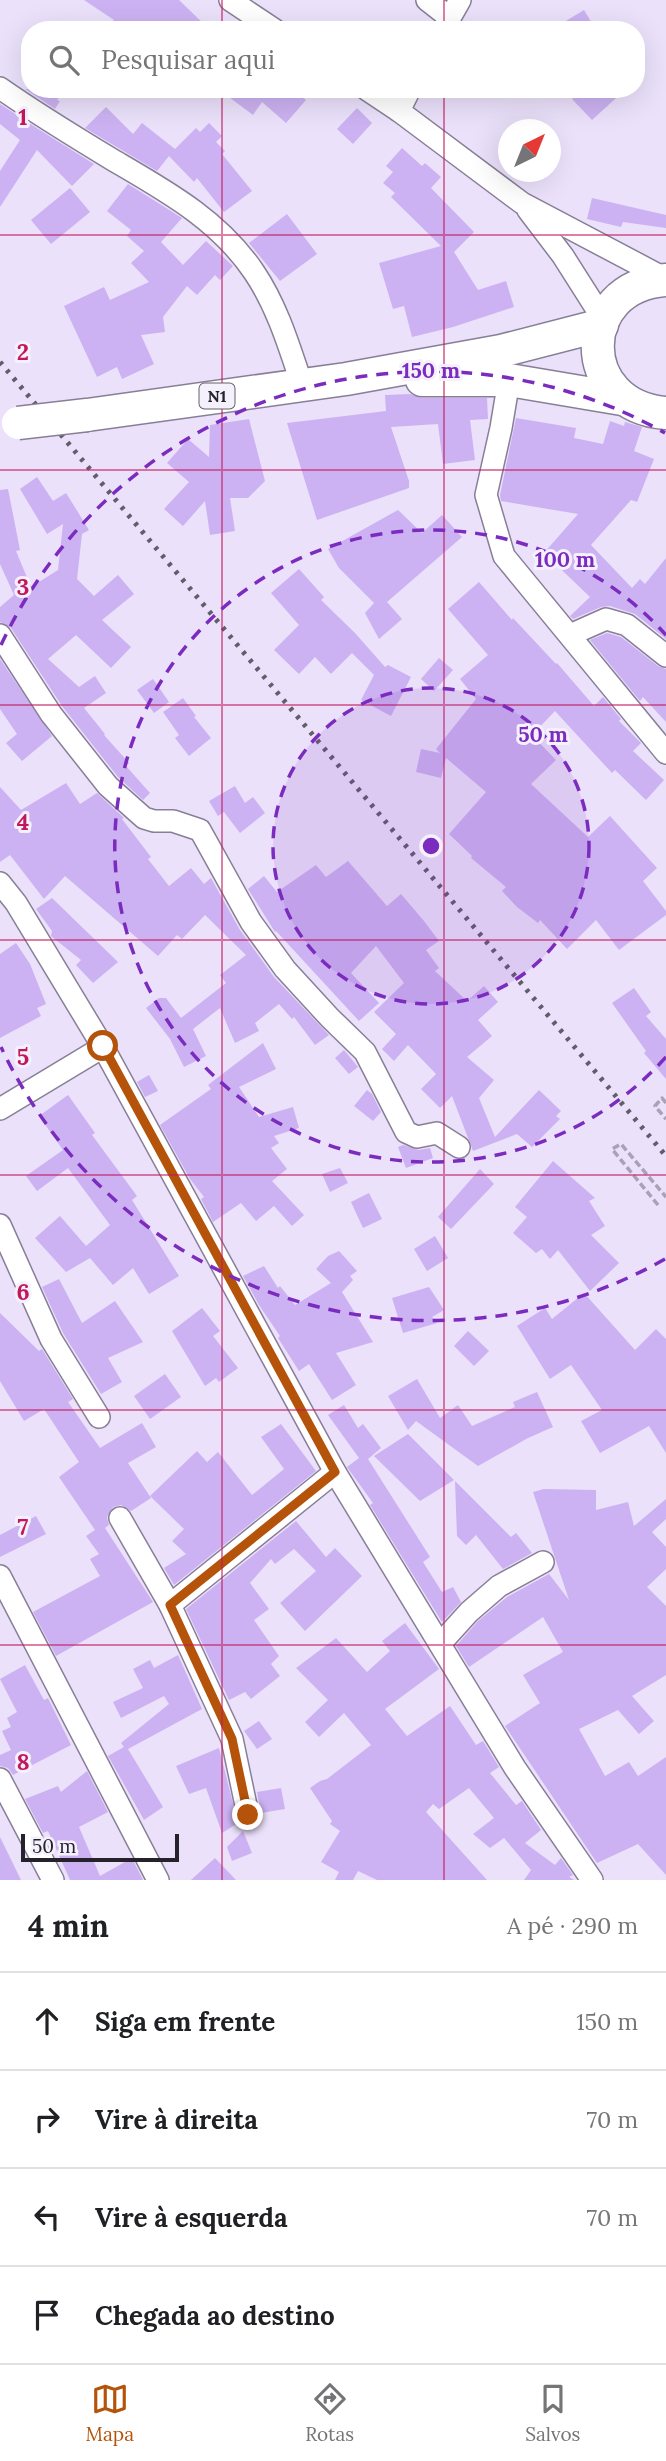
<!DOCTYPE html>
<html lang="pt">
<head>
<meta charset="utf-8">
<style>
  body { margin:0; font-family:Lora,serif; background:#f6f6f6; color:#202124 }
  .compass { position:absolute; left:498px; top:119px; width:63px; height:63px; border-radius:50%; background:#fff; box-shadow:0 7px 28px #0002; rotate:43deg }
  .scale { position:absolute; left:21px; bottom:18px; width:158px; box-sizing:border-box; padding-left:7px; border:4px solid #26222b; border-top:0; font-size:19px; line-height:24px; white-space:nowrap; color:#26222b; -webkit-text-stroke:5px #f5f1fc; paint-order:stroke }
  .stop { position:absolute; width:21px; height:21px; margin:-16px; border:5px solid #b45309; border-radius:50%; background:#fff }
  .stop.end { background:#b45309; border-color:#fff; box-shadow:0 2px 7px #0008 }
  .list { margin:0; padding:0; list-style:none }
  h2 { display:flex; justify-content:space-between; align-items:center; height:91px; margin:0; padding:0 28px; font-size:30px }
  h2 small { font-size:23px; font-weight:400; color:#757577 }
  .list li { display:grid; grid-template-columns:46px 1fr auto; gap:21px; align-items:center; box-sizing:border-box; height:98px; padding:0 28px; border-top:2px solid #e0e0e0 }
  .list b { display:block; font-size:26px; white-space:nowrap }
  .list em { font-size:23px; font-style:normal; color:#757577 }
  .icon { flex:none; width:38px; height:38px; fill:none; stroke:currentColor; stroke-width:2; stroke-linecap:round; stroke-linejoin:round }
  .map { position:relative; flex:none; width:666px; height:1880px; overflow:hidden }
  .search { position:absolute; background:#fff; box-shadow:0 7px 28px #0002; left:21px; right:21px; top:21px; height:77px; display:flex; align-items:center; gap:18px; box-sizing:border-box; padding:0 24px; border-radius:28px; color:#757577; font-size:26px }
  .sheet { height:483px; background:#fff }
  nav { display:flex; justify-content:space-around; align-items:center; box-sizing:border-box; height:98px; border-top:2px solid #e0e0e0; background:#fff; font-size:19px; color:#757577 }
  nav a { display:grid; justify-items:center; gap:4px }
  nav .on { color:#b45309 }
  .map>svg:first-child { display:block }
  .building { fill:#ccb2f2 }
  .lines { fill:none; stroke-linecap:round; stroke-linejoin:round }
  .minor-casing { stroke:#887f97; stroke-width:24 }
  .highway-casing { stroke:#887f97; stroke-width:35 }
  .path { stroke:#a9a1b5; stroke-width:3.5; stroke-dasharray:7 3.5; stroke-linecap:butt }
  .minor { stroke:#fff; stroke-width:21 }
  .highway { stroke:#fff; stroke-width:32 }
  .rail { stroke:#625d6b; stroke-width:5; stroke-dasharray:3.5 7; stroke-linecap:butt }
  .highway-bridge-casing { stroke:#887f97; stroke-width:35; stroke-linecap:butt }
  .highway-bridge { stroke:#fff; stroke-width:32 }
  .route { stroke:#b45309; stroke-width:9 }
  .grid { fill:none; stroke:#c2185b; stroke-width:2; stroke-opacity:0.55 }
  .ring { fill:none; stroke:#7b2cbf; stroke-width:3.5; stroke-dasharray:12 9 }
  .labels { text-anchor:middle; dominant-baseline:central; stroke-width:6; stroke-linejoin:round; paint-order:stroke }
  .shield { fill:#f5f1fc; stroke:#64606a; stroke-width:2 }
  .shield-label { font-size:16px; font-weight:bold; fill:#26222b }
  .grid-label { font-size:23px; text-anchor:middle; font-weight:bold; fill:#c2185b; stroke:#f5f1fc; stroke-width:6; stroke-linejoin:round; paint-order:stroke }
  .centre { fill:#7b2cbf; stroke:#f5f1fc; stroke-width:3.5 }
  .ring-label { font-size:21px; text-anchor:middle; font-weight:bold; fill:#7b2cbf; stroke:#f5f1fc; stroke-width:6; stroke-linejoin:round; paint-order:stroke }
</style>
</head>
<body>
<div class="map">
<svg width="666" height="1880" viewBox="0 0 666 1880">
  <rect width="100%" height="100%" fill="#ebe1fb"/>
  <!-- building -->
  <g class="building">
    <polygon points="84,0 179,0 210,30 106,30 114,20"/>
    <polygon points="584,10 596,30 551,30"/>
    <polygon points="25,89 66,89 57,100 60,101 55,109"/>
    <polygon points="218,89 293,89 306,100 286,123 262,102 253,115"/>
    <polygon points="583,89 626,89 592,120 572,99"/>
    <polygon points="0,104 35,127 94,164 72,186 37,150 0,207 0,171 20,140 0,124"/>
    <polygon points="106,107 133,134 142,123 175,149 196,128 200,132 209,123 222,136 216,142 225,151 222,154 252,191 224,212 197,178 194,182 169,156 157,171 85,128"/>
    <polygon points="357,108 372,123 353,144 337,129"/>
    <polygon points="402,148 422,166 425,163 441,177 431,188 474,232 454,252 478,290 506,281 514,307 453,327 412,337 404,306 393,309 379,263 441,246 391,197 395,193 383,183 393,172 386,166"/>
    <polygon points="128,184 182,218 161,242 183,265 206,241 233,266 220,280 215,275 197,295 187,286 163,317 165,332 141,335 154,364 122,379 117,367 97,377 64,306 104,287 110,300 149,282 131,263 144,251 127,236 131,230 107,211"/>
    <polygon points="70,188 90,212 51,244 31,220"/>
    <polygon points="592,198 666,215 666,228 623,222 621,227 587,219"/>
    <polygon points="287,214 317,254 280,281 249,243"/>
    <polygon points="410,394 422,398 487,398 488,419 470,420 475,460 443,464 438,424 391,427 409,481 409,488 317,520 287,423 386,411 385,395"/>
    <polygon points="516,418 576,428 574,438 603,444 610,421 624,426 625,422 642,427 634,451 654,459 637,502 631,500 591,545 632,588 640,579 645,584 666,558 666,639 635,614 610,606 601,607 573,619 570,616 590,597 544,553 578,514 501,501 500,495"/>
    <polygon points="249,419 265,481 248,498 230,498 235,531 210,535 205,501 183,526 164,509 189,482 167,463 188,439 209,457 210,425"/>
    <polygon points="37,477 53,501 66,493 89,530 82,534 77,579 94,596 118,575 134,594 102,620 131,647 111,668 76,635 48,659 79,687 95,676 106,693 84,708 105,734 104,735 129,763 126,766 150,793 143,800 118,777 62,706 11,628 0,622 0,607 14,595 0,564 0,490 8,489 20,550 16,551 31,587 58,570 63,524 47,534 20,489"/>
    <polygon points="398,510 422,533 442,515 462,537 387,602 402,619 379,639 365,613 374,603 339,568 328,549"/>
    <polygon points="299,569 324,597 321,600 355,633 385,667 388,665 411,677 391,716 361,700 374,675 352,653 331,674 315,657 299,674 274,650 299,625 271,593"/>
    <polygon points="479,582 512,620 513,618 556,664 557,663 594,706 603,697 621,719 619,721 641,743 633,751 664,780 646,800 615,770 612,773 555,711 532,735 556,760 531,784 588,837 610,816 657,868 643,881 666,911 666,915 619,950 596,920 567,949 540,920 538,923 517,907 502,891 506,887 471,858 472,856 449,834 486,792 446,758 441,778 416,772 421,749 440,753 436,749 476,699 460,679 488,655 448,609"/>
    <polygon points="607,633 621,637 658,666 666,669 666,722 643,697 640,701 590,640"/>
    <polygon points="439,658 453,670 434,691 421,679"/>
    <polygon points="0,659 52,736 22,761 6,743 17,734 0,709"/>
    <polygon points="153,679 169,702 154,713 137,690"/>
    <polygon points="183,698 196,716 194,717 211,738 189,756 175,738 179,735 163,712"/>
    <polygon points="66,783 80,804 97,793 124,818 122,819 151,857 148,859 169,886 191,868 204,884 211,878 240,930 274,977 329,1035 315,1045 294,1017 292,1019 279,1004 255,1023 259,1031 235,1043 220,1008 193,1029 206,1056 184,1067 170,1039 146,1008 159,998 166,998 181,1018 226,983 220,975 246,955 205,915 182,939 177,935 158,956 65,876 44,899 10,855 0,862 0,787 21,810"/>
    <polygon points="235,786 245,803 253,797 265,813 240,833 224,812 218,816 209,801"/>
    <polygon points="348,861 387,906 401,894 424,921 439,941 426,950 439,968 435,971 467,1001 484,986 498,1002 478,1020 492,1036 467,1057 494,1080 479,1098 495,1137 539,1090 561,1111 556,1116 560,1119 532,1147 517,1134 473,1151 452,1096 440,1108 421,1089 436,1074 408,1045 394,1061 382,1049 396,1034 374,1012 404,983 376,946 351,973 379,1003 359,1021 276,931 275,932 248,889 264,876 277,892 316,865 326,877"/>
    <polygon points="52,898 118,962 93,983 76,965 81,960 51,936 52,931 36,909"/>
    <polygon points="16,943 30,964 46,1004 37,1008 41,1016 0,1038 0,954"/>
    <polygon points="634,988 651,1012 646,1016 666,1039 666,1079 644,1053 646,1051 612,1003"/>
    <polygon points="263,1043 276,1069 239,1087 259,1117 293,1107 299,1128 274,1136 279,1143 271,1148 287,1169 272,1181 304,1215 292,1226 274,1206 256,1221 241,1203 213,1222 201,1199 204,1197 190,1179 160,1125 211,1089 208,1085"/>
    <polygon points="344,1050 358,1067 349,1074 335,1058"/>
    <polygon points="149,1075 158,1091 145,1097 137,1082"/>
    <polygon points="367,1090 372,1094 381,1112 373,1121 354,1106"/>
    <polygon points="68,1095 95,1133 92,1135 137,1196 132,1200 179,1276 149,1294 133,1268 113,1285 90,1258 66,1272 35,1238 60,1216 86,1246 110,1225 68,1168 37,1191 26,1176 63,1150 39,1116"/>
    <polygon points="403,1145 419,1150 430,1148 433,1158 406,1168 398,1147"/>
    <polygon points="553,1161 595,1198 589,1201 605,1226 591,1235 619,1263 590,1291 558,1250 550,1259 542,1249 536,1253 513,1233 527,1217 515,1207"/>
    <polygon points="340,1168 348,1183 330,1192 322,1174"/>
    <polygon points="480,1169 494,1184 451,1229 438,1217"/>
    <polygon points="369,1193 382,1219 363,1228 351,1202"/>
    <polygon points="435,1236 448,1258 427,1271 414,1249"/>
    <polygon points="339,1251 357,1271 350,1276 353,1280 342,1292 373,1342 336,1353 356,1385 332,1400 309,1364 299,1371 278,1338 280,1336 259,1305 243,1276 264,1266 278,1288 280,1286 295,1305 331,1283 316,1269 328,1256"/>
    <polygon points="59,1279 82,1323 115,1301 143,1342 108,1358 122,1382 101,1394 63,1333 42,1287"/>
    <polygon points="429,1287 444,1310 432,1317 437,1323 403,1333 392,1298"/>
    <polygon points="584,1293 635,1350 656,1329 666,1339 666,1453 649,1426 600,1453 581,1421 602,1410 571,1365 550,1379 517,1326 545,1308 552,1319"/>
    <polygon points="202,1308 220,1331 213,1336 238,1368 219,1382 216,1378 205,1386 172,1331"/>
    <polygon points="0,1313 39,1351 42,1349 73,1399 68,1402 100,1448 142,1423 156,1447 128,1463 151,1498 131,1511 121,1505 113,1507 107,1517 109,1525 105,1528 153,1602 56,1656 33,1612 100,1576 90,1559 99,1554 86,1536 95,1530 59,1477 79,1462 44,1409 24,1421 0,1381"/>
    <polygon points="468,1331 489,1351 474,1366 454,1346"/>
    <polygon points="165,1374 181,1397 150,1419 134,1396"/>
    <polygon points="417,1379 440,1418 458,1405 472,1426 515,1407 513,1402 537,1392 553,1427 528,1438 478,1466 416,1421 408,1430 388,1396"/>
    <polygon points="344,1405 358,1428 363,1424 381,1448 368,1459 430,1557 423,1562 442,1592 453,1587 461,1602 442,1622 370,1505 373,1503 347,1467 359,1458 328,1415"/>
    <polygon points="281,1424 316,1471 174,1585 164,1568 186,1554 172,1541 184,1529 150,1496 197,1451 207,1462 218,1452 252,1495 284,1469 261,1437"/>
    <polygon points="408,1434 454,1480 420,1501 374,1456"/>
    <polygon points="455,1481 511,1537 516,1533 532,1553 503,1569 476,1535 466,1545 457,1536"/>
    <polygon points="544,1489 596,1490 596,1510 628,1502 634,1526 666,1499 666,1519 652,1532 666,1547 666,1569 647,1587 666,1606 666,1675 632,1696 654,1721 639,1734 618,1710 579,1729 605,1776 629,1762 638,1776 666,1757 666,1875 638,1844 597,1863 505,1726 540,1703 523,1675 563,1652 543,1617 469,1667 456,1646 478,1621 507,1597 549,1574 569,1600 533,1492"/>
    <polygon points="36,1516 46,1534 0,1557 0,1535"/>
    <polygon points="296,1521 326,1557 335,1548 362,1576 305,1631 280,1603 316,1571 294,1549 275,1564 271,1559 250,1583 269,1609 254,1620 279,1656 271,1664 280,1676 251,1699 245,1692 229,1700 186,1609"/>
    <polygon points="405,1623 439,1669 385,1709 407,1736 450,1706 476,1745 483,1741 499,1767 490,1773 516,1805 522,1801 541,1830 525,1843 555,1865 561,1858 573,1875 569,1877 574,1880 524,1880 531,1870 504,1838 490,1848 473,1834 494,1818 469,1788 439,1809 433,1804 426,1812 487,1880 377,1880 358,1871 353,1880 335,1880 339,1872 321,1862 340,1831 330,1824 332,1821 310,1788 320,1781 327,1779 371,1745 344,1713 319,1737 305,1722 328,1700 296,1668 336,1638 367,1672 390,1651 382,1641"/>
    <polygon points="178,1655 202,1709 128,1749 163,1807 144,1820 108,1756 124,1747 121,1743 169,1704 164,1696 121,1718 113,1702 143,1688 133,1669 150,1660 154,1668"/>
    <polygon points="25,1665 44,1700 48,1698 71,1745 13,1775 8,1768 0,1766 0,1755 11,1750 2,1731 11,1727 7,1718 17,1712 0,1679"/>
    <polygon points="259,1721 272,1739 257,1749 244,1731"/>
    <polygon points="219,1748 238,1823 222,1833 206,1788 189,1794 176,1766"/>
    <polygon points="87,1771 108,1812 79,1827 100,1876 132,1858 143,1880 70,1880 48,1831 43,1833 25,1799 58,1786 61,1792"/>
    <polygon points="281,1788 285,1809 261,1813 257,1792"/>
    <polygon points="243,1831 252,1853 232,1861 227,1847"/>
    <polygon points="0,1837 21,1880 0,1880"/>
    <polygon points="215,1858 236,1880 191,1880"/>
  </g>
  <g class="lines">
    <!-- minor casing -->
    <g class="minor-casing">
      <g id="minor">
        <polyline points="230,0 275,30"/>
        <polyline points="427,0 450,18"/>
        <polyline points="443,30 460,0"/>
        <path d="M0,88c37,26 75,49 113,72 53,31 106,60 141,112 23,34 35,74 48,113"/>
        <polyline points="366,89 399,111 522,203 666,279"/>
        <polyline points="399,111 410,89"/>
        <polyline points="528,210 563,256 603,319"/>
        <polyline points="509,380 501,428 486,495 504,556 666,753"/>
        <polyline points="0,635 51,714 108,786 144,818 154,821 173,821 200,830 251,922 285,969 330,1018 365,1052 406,1132 417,1137 437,1133 459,1147"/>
        <polyline points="570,635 606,619 627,625 666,656"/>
        <polyline points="0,883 16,903 103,1047 335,1472 515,1768 592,1880"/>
        <polyline points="0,1109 103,1047"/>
        <polyline points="0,1225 51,1339 99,1417"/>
        <polyline points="120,1518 170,1605 335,1472"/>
        <polyline points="0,1576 158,1880"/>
        <polyline points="170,1605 232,1739 248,1815"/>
        <polyline points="440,1644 469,1612 499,1586 543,1562"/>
        <polyline points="0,1779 53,1880"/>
      </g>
    </g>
    <!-- highway casing -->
    <g class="highway-casing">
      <g id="highway">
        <path d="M666,280c-91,6 -91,126 0,133"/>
        <polyline points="422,380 509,380 622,399"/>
        <polyline points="87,415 346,379 501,351 602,325"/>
      </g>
    </g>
    <!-- path -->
    <g class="path">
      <polyline points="666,1103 662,1098 655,1106 666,1119"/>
      <polyline points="658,1205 612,1149 621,1144 666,1197"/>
    </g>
    <!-- minor -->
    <use href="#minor" class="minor"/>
    <!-- highway -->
    <use href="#highway" class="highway"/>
    <!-- rail -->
    <polyline class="rail" points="0,362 666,1156"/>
    <!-- highway-bridge casing -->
    <g class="highway-bridge-casing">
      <polyline id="highway-bridge" points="18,423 87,415"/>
    </g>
    <!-- highway-bridge -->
    <use href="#highway-bridge" class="highway-bridge"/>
  </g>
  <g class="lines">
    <!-- route -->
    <polyline class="route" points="103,1046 335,1472 170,1605 232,1739 248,1815"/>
  </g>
  <!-- grid -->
  <path class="grid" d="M222,0v30M444,0v30M222,89v1791M444,89v1791M0,235h666M0,470h666M0,705h666M0,940h666M0,1175h666M0,1410h666M0,1645h666"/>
  <!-- distance rings -->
  <circle cx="431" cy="846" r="158" fill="#7b2cbf" fill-opacity=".12"/>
  <g class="ring">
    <circle cx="431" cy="846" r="158"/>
    <path d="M666 1057A316 316 0 1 1 666 635"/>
    <path d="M665 1259A475 475 0 0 1 1 1047M1 645A475 475 0 0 1 665 433"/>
  </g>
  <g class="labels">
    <!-- shield labels -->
    <rect class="shield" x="199.5" y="383.5" width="35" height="25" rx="5"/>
    <g class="shield-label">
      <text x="217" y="396">N1</text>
    </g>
  </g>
  <g class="grid-label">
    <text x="23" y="125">1</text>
    <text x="23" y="360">2</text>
    <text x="23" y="595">3</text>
    <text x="23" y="830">4</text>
    <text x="23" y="1065">5</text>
    <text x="23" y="1300">6</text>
    <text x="23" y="1535">7</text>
    <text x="23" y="1770">8</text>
  </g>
  <circle cx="431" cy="846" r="10" class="centre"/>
  <g class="ring-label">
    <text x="431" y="378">150 m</text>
    <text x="565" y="567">100 m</text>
    <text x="543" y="742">50 m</text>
  </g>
</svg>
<svg class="compass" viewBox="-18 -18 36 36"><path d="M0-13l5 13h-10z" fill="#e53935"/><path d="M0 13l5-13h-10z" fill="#757577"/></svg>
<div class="scale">50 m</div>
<div class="stop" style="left:103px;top:1046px"></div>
<div class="stop end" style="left:248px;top:1815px"></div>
<div class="search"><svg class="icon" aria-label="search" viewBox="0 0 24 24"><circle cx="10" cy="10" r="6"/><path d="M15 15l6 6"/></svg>Pesquisar aqui</div>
</div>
<section class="sheet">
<h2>4 min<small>A pé · 290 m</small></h2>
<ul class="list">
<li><svg class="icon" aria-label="ahead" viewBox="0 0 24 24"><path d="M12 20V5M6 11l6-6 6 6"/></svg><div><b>Siga em frente</b></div><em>150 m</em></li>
<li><svg class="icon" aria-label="right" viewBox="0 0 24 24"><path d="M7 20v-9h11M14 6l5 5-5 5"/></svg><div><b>Vire à direita</b></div><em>70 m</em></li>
<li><svg class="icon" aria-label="left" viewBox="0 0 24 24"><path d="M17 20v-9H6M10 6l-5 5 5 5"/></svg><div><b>Vire à esquerda</b></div><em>70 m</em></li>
<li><svg class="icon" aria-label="arrive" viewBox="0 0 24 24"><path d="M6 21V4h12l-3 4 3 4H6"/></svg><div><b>Chegada ao destino</b></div></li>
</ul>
</section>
<nav>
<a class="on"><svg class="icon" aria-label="map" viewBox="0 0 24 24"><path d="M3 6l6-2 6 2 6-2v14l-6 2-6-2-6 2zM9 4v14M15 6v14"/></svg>Mapa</a>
<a><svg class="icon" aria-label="directions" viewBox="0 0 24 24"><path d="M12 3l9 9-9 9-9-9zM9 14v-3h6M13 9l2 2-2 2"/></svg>Rotas</a>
<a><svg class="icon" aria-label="saved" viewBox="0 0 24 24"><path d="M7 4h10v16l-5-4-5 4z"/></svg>Salvos</a>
</nav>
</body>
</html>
